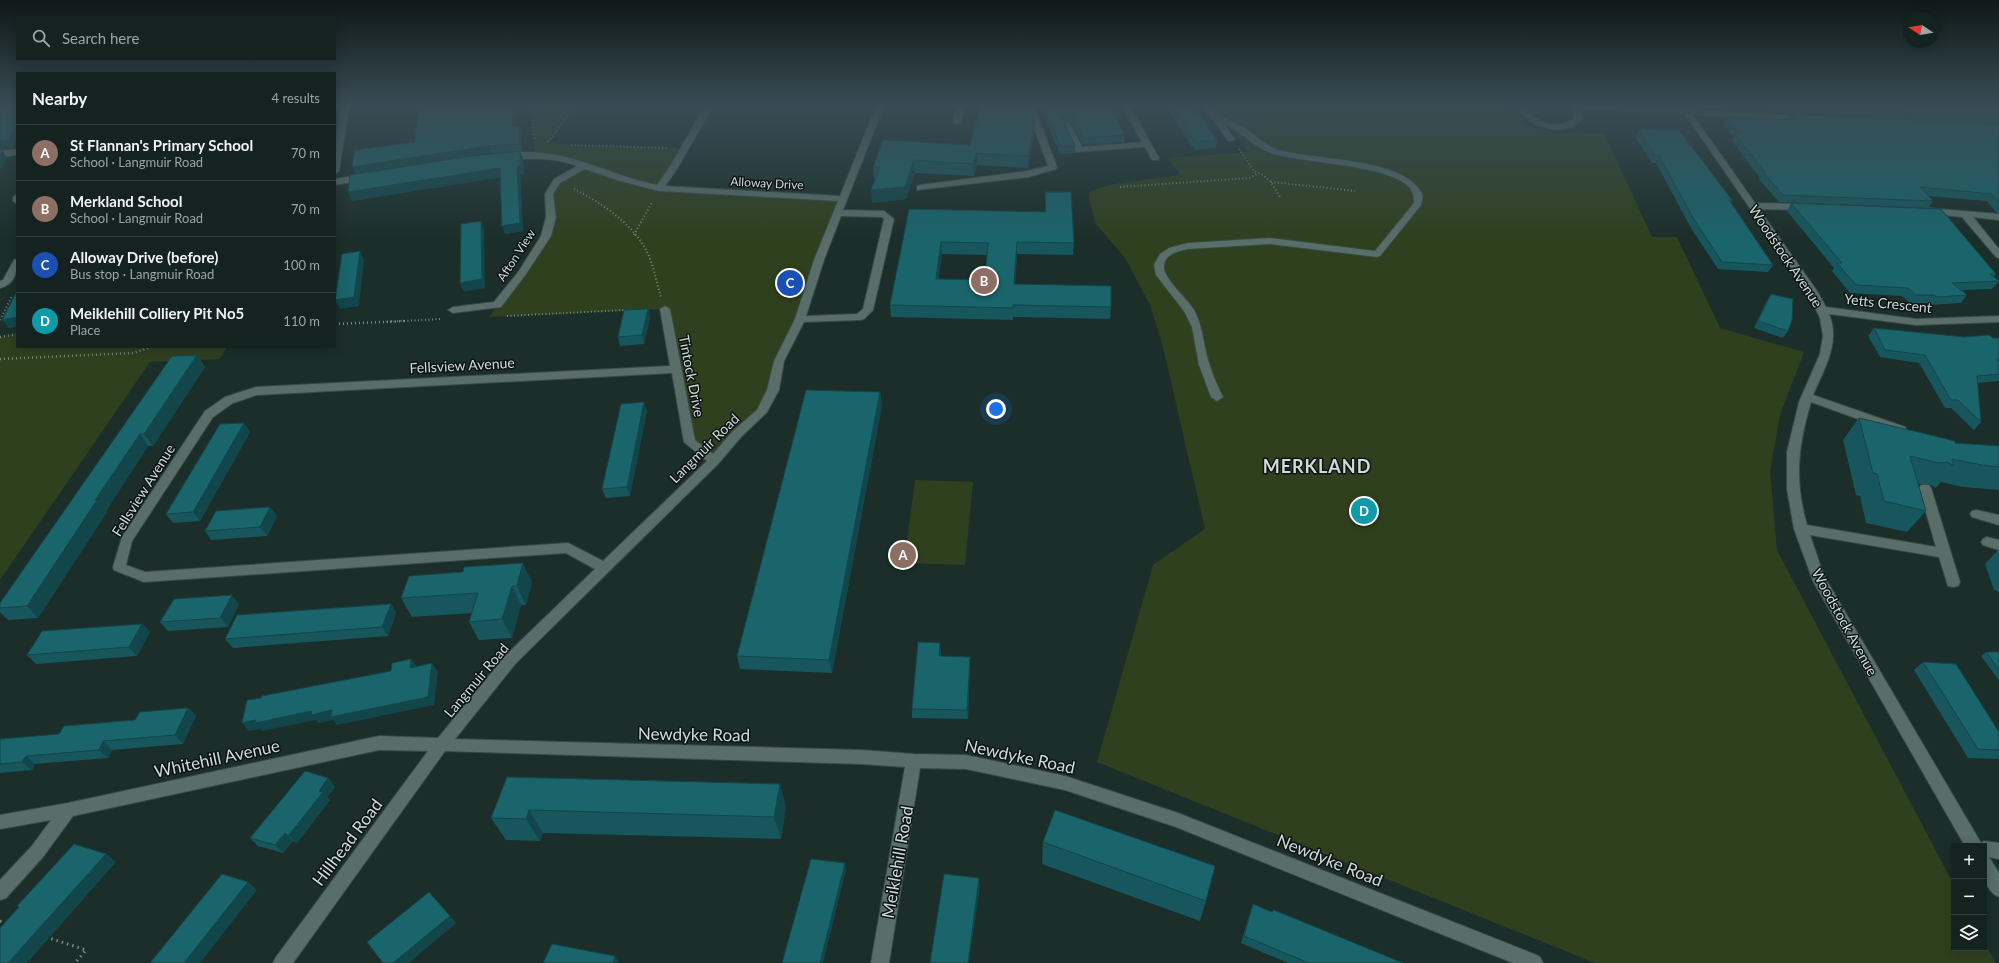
<!DOCTYPE html>
<html lang="en">
<head>
<meta charset="utf-8">
<style>
  body { margin:0; font-family:Lato,sans-serif; background:#1d2a29; color:#f1f3f6 }
  .controls { position:absolute; right:12px; bottom:12px; display:grid; overflow:hidden; border-radius:0px; box-shadow:0 2px 10px #0003 }
  .controls button { width:36px; height:36px; display:grid; place-items:center; padding:0; border:0; border-bottom:1px solid #333f3e; background:#142220; color:#f1f3f6; font:20px sans-serif }
  .compass { position:absolute; left:1903px; top:12px; width:36px; height:36px; border-radius:50%; background:#142220; box-shadow:0 2px 10px #0003; rotate:282deg }
  .you { position:absolute; left:996px; top:409px; width:14px; height:14px; margin:-10px; border:3px solid #fff; border-radius:50%; background:#1a73e8; box-shadow:0 0 0 6px #1a73e833 }
  .badge { display:grid; place-items:center; width:26px; height:26px; border-radius:50%; background:#0b8043; color:#fff; font-size:13px; font-weight:700 }
  .pin { position:absolute; translate:-50% -50%; border:2px solid #fff; box-shadow:0 1px 4px #0006 }
  .list { margin:0; padding:0; list-style:none }
  h2 { display:flex; justify-content:space-between; align-items:center; height:52px; margin:0; padding:0 16px; font-size:17px }
  h2 small { font-size:13px; font-weight:400; color:#9da4a5 }
  .list li { display:grid; grid-template-columns:26px 1fr auto; gap:12px; align-items:center; box-sizing:border-box; height:56px; padding:0 16px; border-top:1px solid #333f3e }
  .list b { display:block; font-size:15px; white-space:nowrap }
  .list p { margin:0; font-size:13px; white-space:nowrap; color:#9da4a5 }
  .list em { font-size:13px; font-style:normal; color:#9da4a5 }
  .icon { flex:none; width:22px; height:22px; fill:none; stroke:currentColor; stroke-width:2; stroke-linecap:round; stroke-linejoin:round }
  .map { position:relative; flex:none; width:1999px; height:963px; overflow:hidden }
  .search { position:absolute; background:#142220; box-shadow:0 2px 10px #0003; left:16px; top:16px; width:320px; height:44px; display:flex; align-items:center; gap:10px; box-sizing:border-box; padding:0 14px; border-radius:0px; color:#9da4a5; font-size:15px }
  .panel { position:absolute; background:#142220; box-shadow:0 2px 10px #0003; left:16px; top:72px; width:320px; height:276px; border-radius:0px }
  .map>svg:first-child { display:block }
  .green { fill:#2f401e }
  .lines { fill:none; stroke-linecap:round; stroke-linejoin:round }
  .minor-casing { stroke:#394946; stroke-width:2 }
  .path-far2 { stroke:#7a8985; stroke-width:2; stroke-dasharray:1 2.5; stroke-linecap:butt }
  .path-far1 { stroke:#7a8985; stroke-width:2.5; stroke-dasharray:1 3; stroke-linecap:butt }
  .path { stroke:#7a8985; stroke-width:3; stroke-dasharray:1.5 4; stroke-linecap:butt }
  .minor { fill:#596e69; fill-rule:evenodd }
  .wall { fill:#16565c; fill-rule:evenodd }
  .shaded-wall { fill:#12464b }
  .building { fill:#1a646b; stroke:#12464b; fill-rule:evenodd }
  .labels { text-anchor:middle; dominant-baseline:central; stroke-width:3; stroke-linejoin:round; paint-order:stroke }
  .far-street-label { font-size:12px; fill:#d0dcd9; stroke:#0c1413 }
  .street-label { font-size:14px; fill:#d0dcd9; stroke:#0c1413 }
  .near-street-label { font-size:17px; fill:#d0dcd9; stroke:#0c1413 }
  .district-label { font-size:18px; font-weight:bold; letter-spacing:1px; fill:#d0dcd9; stroke:#0c1413 }
</style>
</head>
<body>
<div class="map">
<svg width="1999" height="963" viewBox="0 0 1999 963">
  <rect width="100%" height="100%" fill="#1b2e2a"/>
  <!-- green -->
  <g class="green">
    <polygon points="532,106 575,106 547,144 685,148 659,187 844,199 761,412 714,461 690,442 665,309 489,317 546,236 549,194 557,181 585,165 535,155"/>
    <path d="M1214,106h282c13,2 20,13 31,19 17,9 57,7 77,8l48,104h25l43,91 84,24 -24,63 -10,56 7,79 177,335v63h30v-7l11,22h-400l-498,-201 56,-197 52,-36 -43,-186 -12,-38 -25,-47 -29,-34 -7,-25 1,-8 24,-7 66,-9 -12,-17 79,-6 -23,-35z"/>
    <polygon points="17,334 17,347 227,347 219,359 150,362 0,580 0,337"/>
    <polygon points="915,480 973,482 965,565 904,563"/>
  </g>
  <g class="lines">
    <!-- minor casing -->
    <g class="minor-casing">
      <g id="minor">
        <polygon points="341,106 349,106 339,171 335,174 335,144"/>
        <path d="M705,106h8l-36,63 -12,17 175,10 36,-90h8l-41,104 41,1 10,8 -21,91 -9,9 -4,1 -56,2 -20,39 -5,29 -12,22 -26,25 -23,27 -202,199 -61,76 406,11 53,4 52,1 99,21 113,37 356,141 6,3 3,6h-30l-337,-136 -111,-37 -99,-21 -46,-1 -31,195h-18l34,-196 -44,-3 -416,-13 -152,212h-20l3,-6 152,-206 -49,-1 -306,66 -30,41 -37,41 -6,2v-20l31,-33 20,-27 -51,9v-14l68,-12 311,-67 59,2 68,-83 89,-86 -29,-16 -422,29 -30,-12 -1,-3 9,-30 83,-126 20,-14 31,-10 414,-21 -10,-57 5,-3 5,3 25,131 18,14 20,-23 24,-21 10,-20 7,-29 21,-42 19,-59 24,-59 -179,-10 -39,-10 -35,-12 -25,14 -7,11 3,23 -5,19 -25,38 -25,33 -48,6 -5,-3 5,-3 41,-5 25,-31 22,-35 5,-19 -1,-23 9,-15 23,-13c-24,-9 -47,-8 -72,-6l-4,-3 1,-2c43,-10 83,8 122,21 11,4 22,6 33,9l12,-17zM841,216l41,1 2,2 -21,90 -6,5 -51,2 18,-56zM672,373l12,69 23,19 -104,100 -35,-18 -423,29 -19,-7 6,-24 81,-124 20,-14 24,-8z"/>
        <polygon points="957,106 965,106 961,122 957,124 953,122"/>
        <polygon points="1026,106 1034,106 1057,167 1056,169 1028,177 917,190 917,186 920,185 1027,171 1048,166"/>
        <polygon points="1122,106 1130,106 1159,158 1158,160 1152,160 1145,147 1076,152 1063,125 1064,123 1070,123 1082,147 1142,142"/>
        <path d="M1203,106h8c8,11 18,13 30,20 13,7 24,20 38,24 36,11 129,7 144,46l-2,9 -41,51 -3,1 -107,-13 -82,5c-9,2 -22,4 -24,16 -2,13 23,33 30,45 10,18 9,37 16,56 3,10 8,21 13,31l-6,4 -6,-4 -12,-32 -7,-38 -8,-16 -28,-36 -2,-10 6,-11 9,-6 19,-5 82,-5 105,13 39,-48c0,-7 -1,-12 -6,-17 -21,-21 -103,-23 -134,-32 -18,-5 -32,-22 -50,-30l11,15 -4,2h-3z"/>
        <path d="M1517,106h8c9,17 33,25 49,12l-1,-9 -8,-3h49l193,10v4h-3l-111,-5 62,88 49,1 5,3 -5,3 -45,-1 58,82 9,16 90,12 83,-3v6l-83,3 -87,-11c12,29 -5,55 -16,81l92,32 2,3 -2,3h-8l-86,-31c-13,44 -17,78 -4,123l129,22 -17,-59 2,-3h8l2,3 29,94 -2,4 -5,1 -5,-1 -9,-29 -129,-22 14,41 157,267 3,-2 15,2v16l-10,-2 10,16v24c-19,-8 -15,-34 -15,-51h-19l-152,-265 -19,-52 -7,-40v-37l12,-50 21,-48 3,-18 -3,-18 -13,-27 -122,-177 -104,-5 1,10c-18,21 -54,8 -65,-13z"/>
        <polygon points="17,149 17,155 0,157 0,151"/>
        <polygon points="366,174 369,175 369,179 335,185 335,179"/>
        <polygon points="17,194 17,204 13,201 13,197"/>
        <polygon points="1928,208 1999,214 1999,220 1973,217 1999,249 1999,258 1996,257 1962,217 1925,213 1925,209"/>
        <path d="M17,259c0,14 -2,25 -17,29v-7l3,-1 11,-20z"/>
        <polygon points="1976,510 1999,515 1999,525 1972,517 1970,514 1972,511"/>
        <polygon points="1987,537 1999,540 1999,550 1983,545 1981,542 1983,539"/>
      </g>
    </g>
    <!-- path-far2 -->
    <g class="path-far2">
      <polyline points="532,106 534,140"/>
      <polyline points="548,142 575,106"/>
      <polyline points="571,145 668,148"/>
      <polyline points="1239,149 1254,171 1263,175 1271,182 1280,197"/>
      <polyline points="1271,182 1355,191"/>
      <polyline points="1120,187 1249,178 1259,173"/>
      <path d="M574,189c26,13 58,34 72,61 8,15 10,32 15,47"/>
      <polyline points="634,235 652,202"/>
      <polyline points="507,316 626,310"/>
      <polyline points="0,320 12,296"/>
      <polyline points="383,322 442,319"/>
    </g>
    <!-- path-far1 -->
    <g class="path-far1">
      <polyline points="335,324 405,321"/>
      <polyline points="0,337 17,334"/>
      <polyline points="0,359 133,353 152,347"/>
    </g>
    <!-- path -->
    <g class="path">
      <polyline points="0,921 7,924"/>
      <polyline points="46,937 86,950 75,963"/>
    </g>
    <!-- minor -->
    <use href="#minor" class="minor"/>
  </g>
  <!-- wall -->
  <g class="wall">
    <polygon points="1042,106 1110,106 1125,135 1124,142 1083,145 1071,122 1064,122 1075,146 1075,153 1060,154 1042,111"/>
    <polygon points="1166,106 1193,106 1217,140 1216,148 1194,150"/>
    <polygon points="1768,106 1999,106 1999,213 1996,212 1987,201 1928,196 1933,201 1928,208 1779,202 1759,179 1760,178 1732,141 1734,137 1723,125 1727,118 1786,120 1789,114 1884,119 1776,113"/>
    <polygon points="519,126 521,134 522,151 520,152 523,159 524,174 520,174 523,231 505,234 502,226 501,177 352,201 356,174 515,127"/>
    <polygon points="1640,129 1732,200 1731,202 1773,265 1768,272 1718,269 1691,228 1656,163 1652,163 1635,137"/>
    <polygon points="1034,133 1028,168 977,165 974,176 915,173 906,199 872,203 875,179 874,179 873,167 970,145"/>
    <path d="M1045,192l29,51 -1,12 -56,-1 -2,30 96,23 -1,12 -97,-2v3l-122,-3 -1,-12 19,-96 136,3zM942,254l45,1 -2,25 -47,-1z"/>
    <polygon points="1791,203 1996,274 1993,277 1999,281 1992,289 1962,290 1967,295 1961,303 1931,305 1928,303 1910,303 1902,296 1850,293 1832,271 1834,268 1787,211"/>
    <polygon points="1771,294 1788,331 1783,338 1754,328 1766,302"/>
    <polygon points="648,309 650,318 644,344 620,346 618,337"/>
    <polygon points="1874,328 1964,337 1993,338 1999,338 1999,381 1977,383 1981,422 1974,430 1951,408 1945,408 1919,363 1880,357 1868,336"/>
    <polygon points="197,355 205,367 153,446 148,446 106,511 107,512 38,618 8,620 0,612 0,603"/>
    <polygon points="880,392 882,405 832,673 740,669 737,656"/>
    <polygon points="647,411 630,496 606,498 602,489"/>
    <polygon points="1859,418 1955,443 1999,446 1999,490 1963,487 1941,482 1936,488 1929,484 1920,484 1918,483 1926,511 1907,532 1866,523 1860,496 1856,495 1843,440"/>
    <polygon points="244,423 250,432 200,521 173,523 166,514"/>
    <polygon points="270,507 277,516 267,536 211,540 205,531"/>
    <polygon points="1999,549 1999,592 1994,590 1985,564"/>
    <polygon points="532,582 526,605 521,605 512,638 479,640 469,622 472,613 412,617 401,598"/>
    <polygon points="239,604 228,627 168,631 160,622"/>
    <polygon points="391,604 396,613 388,636 233,648 225,639"/>
    <polygon points="142,624 150,632 137,656 36,664 27,655"/>
    <polygon points="941,651 941,656 970,665 968,719 912,718 912,709"/>
    <polygon points="1986,652 1999,652 1999,680 1998,679 1981,656"/>
    <polygon points="1923,662 1999,732 1999,759 1968,758 1914,670"/>
    <polygon points="188,708 196,716 183,744 112,750 108,758 35,764 32,770 0,773 0,739 59,734 135,720"/>
    <polygon points="507,777 786,806 781,839 543,833 540,841 506,840 491,818"/>
    <polygon points="328,778 335,787 327,797 330,800 297,843 293,841 283,853 258,846 250,838"/>
    <polygon points="1043,842 1206,901 1200,921 1042,864"/>
    <polygon points="1253,904 1272,912 1403,963 1288,963 1241,943 1250,912"/>
  </g>
  <!-- shaded-wall -->
  <g class="shaded-wall">
    <polygon points="512,106 514,106 515,135 513,127"/>
    <polygon points="1064,114 1064,122 1062,126 1062,119"/>
    <polygon points="1035,121 1034,133 1028,168 1028,156"/>
    <polygon points="17,125 17,141 13,148 0,150 0,141"/>
    <polygon points="519,126 521,134 522,151 520,144"/>
    <polygon points="488,146 491,154 356,174 352,167"/>
    <polygon points="2,150 7,158 0,170 0,153"/>
    <polygon points="520,151 523,159 524,174 520,174 523,231 505,234 502,226"/>
    <polygon points="977,153 977,165 974,176 973,164"/>
    <polygon points="914,160 915,173 906,199 872,203 871,190"/>
    <polygon points="500,168 503,177 352,201 348,192"/>
    <polygon points="481,221 484,229 485,288 464,292 460,283"/>
    <polygon points="941,242 942,254 937,291 936,279"/>
    <polygon points="1017,242 1017,254 1014,296 1014,284"/>
    <polygon points="360,251 364,260 359,306 340,309 335,300"/>
    <polygon points="648,309 650,318 644,344 642,335"/>
    <polygon points="17,317 17,327 9,328 2,320"/>
    <polygon points="197,355 205,367 153,446 144,434"/>
    <polygon points="880,392 882,405 832,673 829,660"/>
    <polygon points="644,402 647,411 630,496 627,487"/>
    <polygon points="244,423 250,432 200,521 193,512"/>
    <polygon points="140,434 148,446 106,511 107,512 38,618 27,606 95,500"/>
    <polygon points="270,507 277,516 267,536 260,527"/>
    <polygon points="523,563 532,582 526,605 517,586"/>
    <polygon points="512,586 521,605 512,638 502,619"/>
    <polygon points="232,595 239,604 228,627 220,618"/>
    <polygon points="391,604 396,613 388,636 382,627"/>
    <polygon points="142,624 150,632 137,656 129,647"/>
    <polygon points="940,643 941,651 940,665 939,656"/>
    <polygon points="970,657 970,665 968,719 967,710"/>
    <polygon points="411,659 417,667 410,668"/>
    <polygon points="432,663 438,672 434,705 337,725 333,720 318,723 316,720 262,731 260,729 249,731 242,723"/>
    <polygon points="188,708 196,716 183,744 175,735"/>
    <polygon points="103,741 112,750 108,758 99,750"/>
    <polygon points="26,756 35,764 32,770 22,762"/>
    <polygon points="328,778 335,787 327,797 330,800 297,843 289,835 319,791"/>
    <polygon points="780,784 786,806 781,839 774,817"/>
    <polygon points="529,810 543,833 540,841 526,819"/>
    <polygon points="285,833 293,841 283,853 275,845"/>
    <polygon points="106,854 116,862 27,963 8,963"/>
    <polygon points="845,863 846,870 823,963 820,963"/>
    <polygon points="979,878 980,886 969,963 968,963"/>
    <polygon points="248,882 257,890 200,963 184,963"/>
    <polygon points="450,916 456,923 409,963 393,963"/>
    <polygon points="615,956 619,963 613,963"/>
  </g>
  <!-- building -->
  <g class="building">
    <polygon points="0,106 17,106 17,125 8,140 0,141"/>
    <polygon points="418,106 512,106 513,127 519,126 520,144 488,146 352,167 355,150 415,142"/>
    <polygon points="981,106 1029,106 1035,121 1028,156 977,153 973,164 914,160 905,187 871,190 880,167 873,167 883,140 970,145"/>
    <polygon points="1043,106 1110,106 1125,135 1083,138 1072,115 1064,114 1062,119 1075,146 1061,147"/>
    <polygon points="1172,106 1193,106 1217,140 1195,142"/>
    <polygon points="1781,106 1999,106 1999,117"/>
    <polygon points="1789,114 1999,124 1999,202 1992,194 1920,187 1933,201 1783,195 1763,172 1765,172 1735,134 1741,134 1727,118 1796,120"/>
    <polygon points="1640,129 1679,130 1732,200 1729,200 1773,265 1722,262 1695,221 1659,156 1655,156 1639,130 1641,130"/>
    <polygon points="520,151 521,165 517,166 520,223 502,226 500,168 348,192 350,175 472,156"/>
    <path d="M1045,192h26l3,51 -57,-1 -3,42 97,2v21l-98,-2v3l-123,-3 19,-96 137,3zM941,242l47,1 -3,37 -49,-1z"/>
    <polygon points="1791,203 1941,209 1996,274 1990,274 1999,281 1952,283 1967,295 1937,297 1934,295 1916,295 1908,288 1856,285 1837,263 1842,263"/>
    <polygon points="481,221 482,279 460,283 461,224"/>
    <polygon points="360,251 354,297 335,300 342,254"/>
    <polygon points="17,291 17,317 2,320"/>
    <polygon points="1771,294 1793,299 1792,321 1788,331 1758,321"/>
    <polygon points="648,309 642,335 618,337 624,310"/>
    <polygon points="1874,328 1964,337 1989,335 1993,338 1999,338 1999,360 1997,360 1999,362 1999,374 1977,376 1981,422 1958,400 1951,400 1925,355 1885,350"/>
    <polygon points="197,355 144,434 140,434 95,500 97,500 27,606 0,608 0,603 172,356"/>
    <polygon points="806,390 880,392 829,660 737,656"/>
    <polygon points="644,402 627,487 602,489 621,404"/>
    <polygon points="1859,418 1955,441 1955,443 1999,446 1999,467 1982,465 1952,459 1954,466 1947,462 1938,463 1910,456 1926,511 1884,501 1877,474 1873,473"/>
    <polygon points="244,423 193,512 166,514 220,424"/>
    <polygon points="270,507 260,527 205,531 216,511"/>
    <polygon points="523,563 517,586 512,586 502,619 469,622 478,593 401,598 409,576 463,572 464,567"/>
    <polygon points="232,595 220,618 160,622 174,599"/>
    <polygon points="391,604 382,627 225,639 237,615"/>
    <polygon points="142,624 129,647 27,655 42,631"/>
    <polygon points="918,642 940,643 939,656 970,657 967,710 912,709"/>
    <polygon points="1986,652 1999,652 1999,670"/>
    <polygon points="411,659 410,668 432,663 428,697 331,717 332,710 311,715 312,711 255,723 256,720 242,723 247,700 261,698 262,696 391,671 392,663"/>
    <polygon points="1923,662 1956,664 1999,732 1999,750 1978,749"/>
    <polygon points="188,708 175,735 103,741 99,750 26,756 22,762 0,764 0,739 59,734 64,726 135,720 140,712"/>
    <polygon points="305,771 328,778 319,791 323,792 289,835 285,833 275,845 250,838"/>
    <polygon points="507,777 780,784 774,817 529,810 526,819 491,818"/>
    <polygon points="1055,810 1215,866 1206,901 1043,842"/>
    <polygon points="74,844 106,854 8,963 0,963 0,928 19,907 17,906"/>
    <polygon points="811,859 845,863 820,963 782,963"/>
    <polygon points="222,874 248,882 184,963 150,963"/>
    <polygon points="944,874 979,878 968,963 930,963"/>
    <polygon points="429,892 450,916 393,963 383,963 367,942"/>
    <polygon points="1253,904 1272,912 1274,910 1403,963 1309,963 1244,936"/>
    <polygon points="552,944 615,956 613,963 543,963"/>
  </g>
  <!-- sky -->
  <linearGradient id="sky" x2="0" y2="1"><stop stop-color="#0f1917"/><stop offset="0.44" stop-color="#394c55"/><stop offset="1" stop-color="#394c55" stop-opacity="0"/></linearGradient>
  <rect width="1999" height="241" fill="url(#sky)"/>
  <g class="labels">
    <!-- far-street labels -->
    <g class="far-street-label">
      <text transform="translate(767 183) rotate(3)">Alloway Drive</text>
      <text transform="translate(516 255) rotate(-57)">Afton View</text>
    </g>
    <!-- street labels -->
    <g class="street-label">
      <text transform="translate(1786 256) rotate(56)">Woodstock Avenue</text>
      <text transform="translate(1888 303) rotate(6)">Yetts Crescent</text>
      <text transform="translate(462 365) rotate(-3)">Fellsview Avenue</text>
      <text transform="translate(692 376) rotate(79)">Tintock Drive</text>
      <text transform="translate(704 448) rotate(-45)">Langmuir Road</text>
      <text transform="translate(143 490) rotate(-58)">Fellsview Avenue</text>
      <text transform="translate(1845 622) rotate(61)">Woodstock Avenue</text>
      <text transform="translate(476 680) rotate(-50)">Langmuir Road</text>
    </g>
    <!-- near-street labels -->
    <g class="near-street-label">
      <text transform="translate(694 734) rotate(1)">Newdyke Road</text>
      <text transform="translate(1020 756) rotate(12)">Newdyke Road</text>
      <text transform="translate(217 758) rotate(-12)">Whitehill Avenue</text>
      <text transform="translate(347 842) rotate(-53)">Hillhead Road</text>
      <text transform="translate(1330 860) rotate(22)">Newdyke Road</text>
      <text transform="translate(897 862) rotate(-80)">Meiklehill Road</text>
    </g>
    <!-- district labels -->
    <g class="district-label">
      <text x="1317" y="466">MERKLAND</text>
    </g>
  </g>
</svg>
<div class="controls">
<button>+</button>
<button>−</button>
<button><svg class="icon" aria-label="layers" viewBox="0 0 24 24"><path d="M12 4l9 5-9 5-9-5zM3 14l9 5 9-5"/></svg></button>
</div>
<svg class="compass" viewBox="-18 -18 36 36"><path d="M0-13l5 13h-10z" fill="#e53935"/><path d="M0 13l5-13h-10z" fill="#9da4a5"/></svg>
<div class="you"></div>
<div class="pin badge" style="left:903px;top:555px;background:#8d6e63">A</div>
<div class="pin badge" style="left:984px;top:281px;background:#8d6e63">B</div>
<div class="pin badge" style="left:790px;top:283px;background:#1a4fb4">C</div>
<div class="pin badge" style="left:1364px;top:511px;background:#0f9aa8">D</div>
<div class="search"><svg class="icon" aria-label="search" viewBox="0 0 24 24"><circle cx="10" cy="10" r="6"/><path d="M15 15l6 6"/></svg>Search here</div>
<section class="panel">
<h2>Nearby<small>4 results</small></h2>
<ul class="list">
<li><span class="badge" style="background:#8d6e63">A</span><div><b>St Flannan's Primary School</b><p>School · Langmuir Road</p></div><em>70 m</em></li>
<li><span class="badge" style="background:#8d6e63">B</span><div><b>Merkland School</b><p>School · Langmuir Road</p></div><em>70 m</em></li>
<li><span class="badge" style="background:#1a4fb4">C</span><div><b>Alloway Drive (before)</b><p>Bus stop · Langmuir Road</p></div><em>100 m</em></li>
<li><span class="badge" style="background:#0f9aa8">D</span><div><b>Meiklehill Colliery Pit No5</b><p>Place</p></div><em>110 m</em></li>
</ul>
</section>
</div>
</body>
</html>
